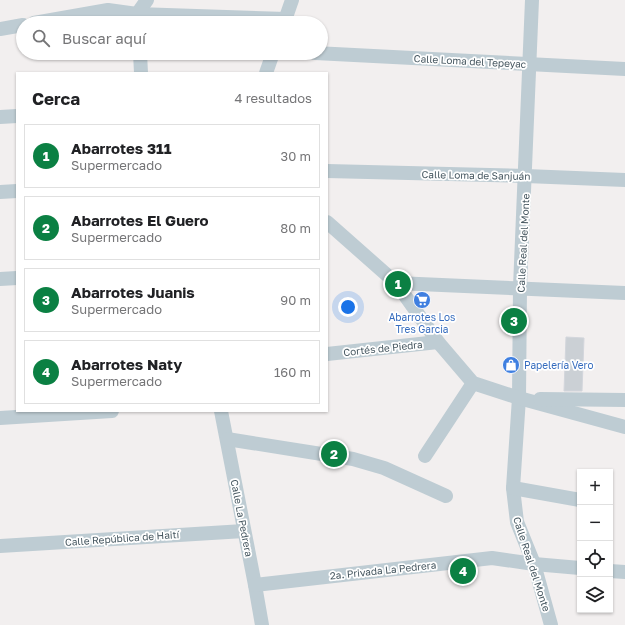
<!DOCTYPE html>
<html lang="es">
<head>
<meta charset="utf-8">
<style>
  body { margin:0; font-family:"Golos Text",sans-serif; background:#f6f6f6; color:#202124 }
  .controls { position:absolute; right:12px; bottom:12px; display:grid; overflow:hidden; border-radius:0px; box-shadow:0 1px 3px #0004 }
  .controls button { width:36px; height:36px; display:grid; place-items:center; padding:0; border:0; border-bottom:1px solid #e0e0e0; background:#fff; color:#202124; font:20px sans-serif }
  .you { position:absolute; left:348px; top:307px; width:14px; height:14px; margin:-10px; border:3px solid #fff; border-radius:50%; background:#1a73e8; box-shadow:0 0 0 6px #1a73e833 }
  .badge { display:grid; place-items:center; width:26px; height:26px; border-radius:50%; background:#0b8043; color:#fff; font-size:13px; font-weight:700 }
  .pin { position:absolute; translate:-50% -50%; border:2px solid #fff; box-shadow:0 1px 4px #0006 }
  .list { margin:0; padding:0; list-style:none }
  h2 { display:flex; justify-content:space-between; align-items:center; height:52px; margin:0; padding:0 16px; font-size:17px }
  h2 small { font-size:13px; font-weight:400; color:#757577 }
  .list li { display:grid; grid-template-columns:26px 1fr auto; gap:12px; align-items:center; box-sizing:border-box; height:64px; margin:0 8px 8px; padding:0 8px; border:1px solid #e0e0e0; border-radius:0px }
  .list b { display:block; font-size:15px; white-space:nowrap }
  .list p { margin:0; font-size:13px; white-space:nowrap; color:#757577 }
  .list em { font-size:13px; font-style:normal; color:#757577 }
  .icon { flex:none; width:22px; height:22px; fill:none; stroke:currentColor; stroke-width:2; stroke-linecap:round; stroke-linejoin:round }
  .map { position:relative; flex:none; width:625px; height:625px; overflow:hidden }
  .search { position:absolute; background:#fff; box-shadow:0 1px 3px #0004; left:16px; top:16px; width:312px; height:44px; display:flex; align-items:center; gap:10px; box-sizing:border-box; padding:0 14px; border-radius:22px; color:#757577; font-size:15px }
  .panel { position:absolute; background:#fff; box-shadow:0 1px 3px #0004; left:16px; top:72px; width:312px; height:340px; border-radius:0px }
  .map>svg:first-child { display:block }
  .building { fill:#cbd0d5; stroke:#d3d6dc }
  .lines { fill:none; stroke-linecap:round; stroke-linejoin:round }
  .street { stroke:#beccd3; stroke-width:14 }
  .labels { text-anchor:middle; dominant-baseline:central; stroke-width:3.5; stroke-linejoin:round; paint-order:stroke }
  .street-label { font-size:10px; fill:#45565f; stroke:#fff }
  .shop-label { font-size:10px; fill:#366cbe; stroke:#fff }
</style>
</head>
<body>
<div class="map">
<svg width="625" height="625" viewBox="0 0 625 625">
  <rect width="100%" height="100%" fill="#f2efef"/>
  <!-- building -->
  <polygon class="building" points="566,337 584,338 582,391 564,391"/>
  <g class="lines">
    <!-- street -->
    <g class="street">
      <polyline points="532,0 520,287 519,398 513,488 517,522 534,564 551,625"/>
      <polyline points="138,21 137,14 147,0"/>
      <polyline points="34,23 108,10 137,14 286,19"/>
      <polyline points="284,23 292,0"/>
      <polyline points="0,29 23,25"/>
      <polyline points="140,53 141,73"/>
      <polyline points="315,53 625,69"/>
      <polyline points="266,73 273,53"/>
      <polyline points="0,117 17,116"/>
      <polyline points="327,171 526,176 625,180"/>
      <polyline points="0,192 17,191"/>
      <polyline points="327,222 396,283 438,342 473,383 519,398 625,427"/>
      <polyline points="0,279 17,278"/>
      <polyline points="396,283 625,293"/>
      <polyline points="327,354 438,342"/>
      <polyline points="540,399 625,400"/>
      <polyline points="221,411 255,585 262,625"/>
      <polyline points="0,418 112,411"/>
      <polyline points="227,439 353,459 384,468 446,496"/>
      <polyline points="425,456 473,383"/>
      <polyline points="513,488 580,500"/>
      <polyline points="0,546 244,531"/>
      <polyline points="610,571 625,572"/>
      <polyline points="255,585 492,558 534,564 580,568"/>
    </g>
  </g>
  <!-- icons -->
  <defs>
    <g id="supermarket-disc" transform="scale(0.9)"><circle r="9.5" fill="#3f7fe0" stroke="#fff"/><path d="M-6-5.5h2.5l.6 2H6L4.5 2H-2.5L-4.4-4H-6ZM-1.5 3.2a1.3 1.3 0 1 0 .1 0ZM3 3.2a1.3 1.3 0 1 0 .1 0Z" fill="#fff"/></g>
    <g id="shop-disc" transform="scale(0.9)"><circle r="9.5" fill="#3f7fe0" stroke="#fff"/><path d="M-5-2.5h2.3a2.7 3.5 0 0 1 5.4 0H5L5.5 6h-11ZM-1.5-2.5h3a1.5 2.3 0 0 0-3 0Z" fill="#fff"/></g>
  </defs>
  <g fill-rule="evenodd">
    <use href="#supermarket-disc" x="422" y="300"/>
    <use href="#shop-disc" x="511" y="365"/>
  </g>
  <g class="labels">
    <!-- street labels -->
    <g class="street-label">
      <text transform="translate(470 61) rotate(3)">Calle Loma del Tepeyac</text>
      <text transform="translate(476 175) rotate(1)">Calle Loma de Sanjuán</text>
      <text transform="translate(523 243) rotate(-87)">Calle Real del Monte</text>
      <text transform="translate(383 348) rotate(-6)">Cortés de Piedra</text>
      <text transform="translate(242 518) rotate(79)">Calle La Pedrera</text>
      <text transform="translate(122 538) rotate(-4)">Calle República de Haití</text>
      <text transform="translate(532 564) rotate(72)">Calle Real del Monte</text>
      <text transform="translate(383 570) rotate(-6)">2a. Privada La Pedrera</text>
    </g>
    <!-- shop labels -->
    <g class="shop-label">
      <text x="422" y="317">Abarrotes Los<tspan x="422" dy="12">Tres Garcia</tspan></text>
      <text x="524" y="365" text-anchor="start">Papelería Vero</text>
    </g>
  </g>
</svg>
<div class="controls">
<button>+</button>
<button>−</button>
<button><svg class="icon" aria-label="locate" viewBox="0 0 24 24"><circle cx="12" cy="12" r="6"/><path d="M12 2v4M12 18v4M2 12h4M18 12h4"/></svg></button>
<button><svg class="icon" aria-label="layers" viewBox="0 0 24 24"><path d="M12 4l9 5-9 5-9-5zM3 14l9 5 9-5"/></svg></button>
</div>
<div class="you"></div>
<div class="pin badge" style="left:398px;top:284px">1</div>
<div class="pin badge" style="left:334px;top:454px">2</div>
<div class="pin badge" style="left:514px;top:321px">3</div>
<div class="pin badge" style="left:463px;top:571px">4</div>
<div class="search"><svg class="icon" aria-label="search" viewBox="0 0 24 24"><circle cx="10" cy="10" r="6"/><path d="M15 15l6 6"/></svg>Buscar aquí</div>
<section class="panel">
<h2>Cerca<small>4 resultados</small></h2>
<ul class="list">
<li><span class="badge">1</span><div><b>Abarrotes 311</b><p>Supermercado</p></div><em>30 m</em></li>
<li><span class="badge">2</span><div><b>Abarrotes El Guero</b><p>Supermercado</p></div><em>80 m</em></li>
<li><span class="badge">3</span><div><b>Abarrotes Juanis</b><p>Supermercado</p></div><em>90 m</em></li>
<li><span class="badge">4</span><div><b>Abarrotes Naty</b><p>Supermercado</p></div><em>160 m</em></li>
</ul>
</section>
</div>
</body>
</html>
